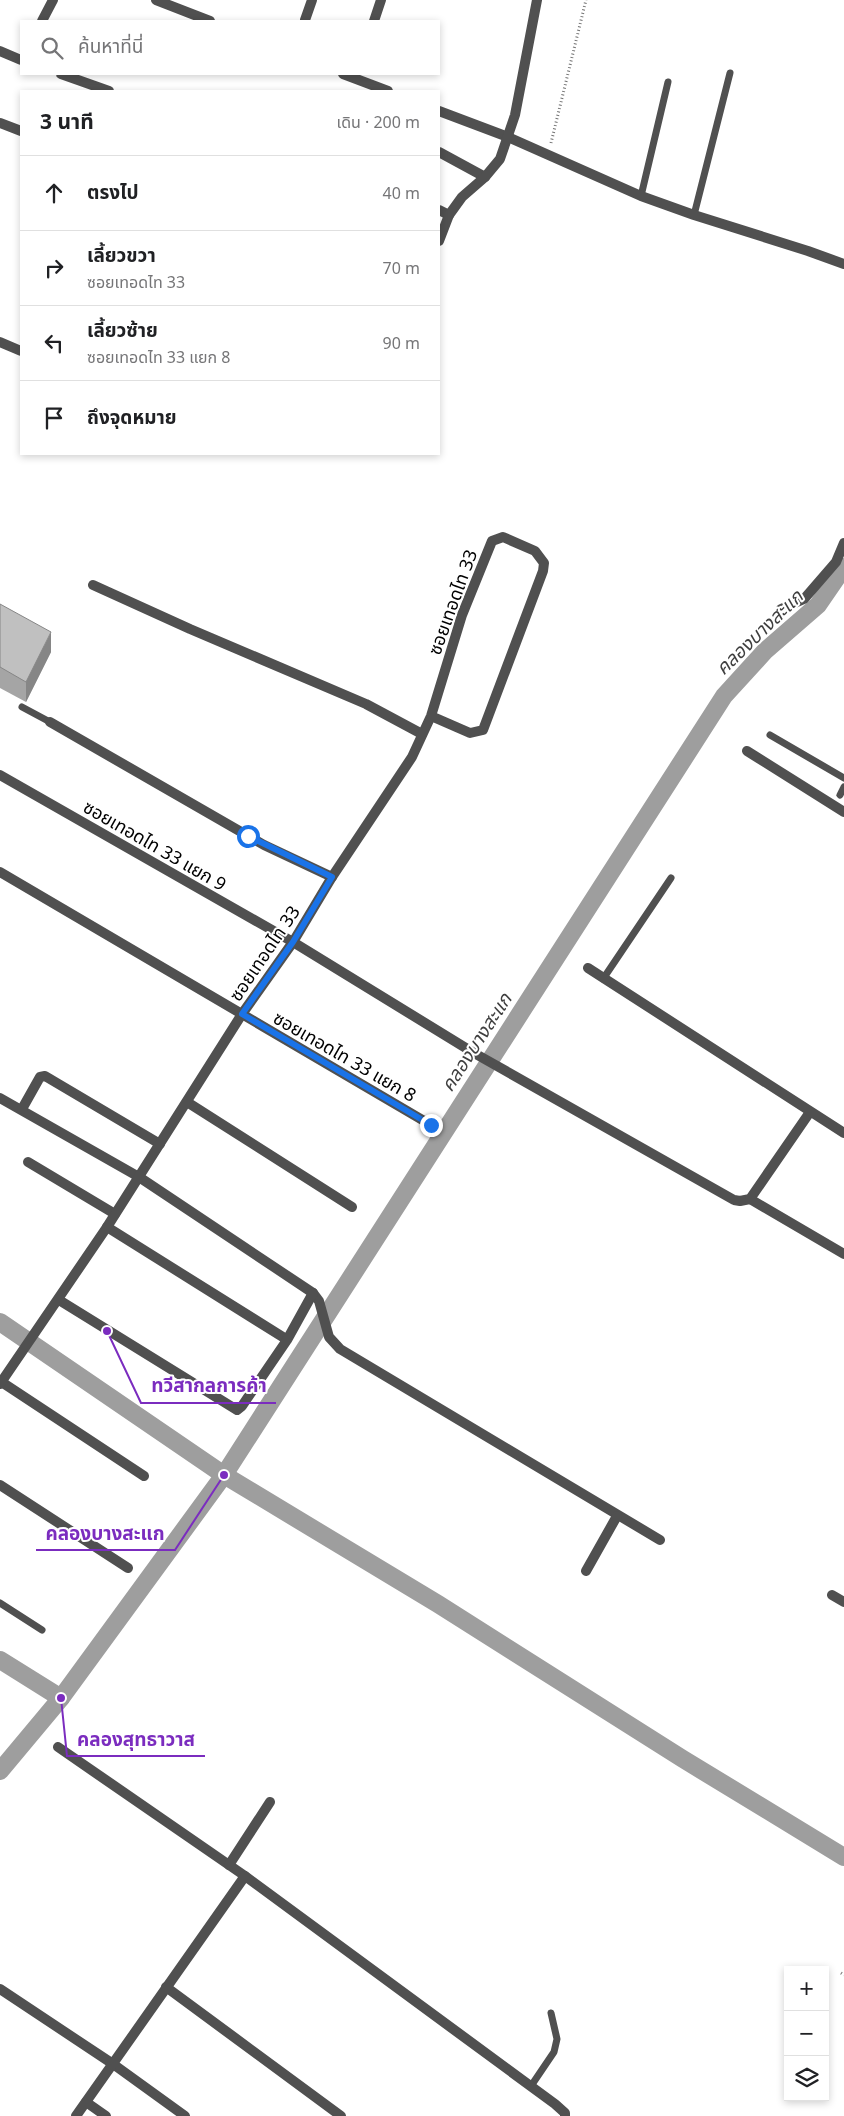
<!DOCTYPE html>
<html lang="th">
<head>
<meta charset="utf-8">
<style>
  body { margin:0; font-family:"Noto Sans","Noto Sans Thai",sans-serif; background:#f6f6f6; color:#202124 }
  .controls { position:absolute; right:15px; bottom:15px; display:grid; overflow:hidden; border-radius:0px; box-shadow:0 2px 8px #0003 }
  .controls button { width:45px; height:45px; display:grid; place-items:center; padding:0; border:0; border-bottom:1px solid #e0e0e0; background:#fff; color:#202124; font:25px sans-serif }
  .stop { position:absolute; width:15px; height:15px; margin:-11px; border:4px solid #1a73e8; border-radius:50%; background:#fff }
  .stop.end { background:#1a73e8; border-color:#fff; box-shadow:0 1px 5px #0008 }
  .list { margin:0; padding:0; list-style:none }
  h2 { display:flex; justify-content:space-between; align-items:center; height:65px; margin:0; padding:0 20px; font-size:21px }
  h2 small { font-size:16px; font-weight:400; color:#757577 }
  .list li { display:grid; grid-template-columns:32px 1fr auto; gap:15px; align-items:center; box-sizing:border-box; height:75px; padding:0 20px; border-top:1px solid #e0e0e0 }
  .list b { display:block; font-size:19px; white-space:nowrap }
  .list p { margin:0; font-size:16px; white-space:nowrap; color:#757577 }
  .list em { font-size:16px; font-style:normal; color:#757577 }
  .icon { flex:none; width:28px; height:28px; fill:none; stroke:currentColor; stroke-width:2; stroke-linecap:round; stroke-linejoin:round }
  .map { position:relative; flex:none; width:844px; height:2116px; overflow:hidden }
  .search { position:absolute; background:#fff; box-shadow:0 2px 8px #0003; left:20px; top:20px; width:420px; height:55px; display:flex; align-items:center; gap:12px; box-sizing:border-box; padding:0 18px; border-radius:0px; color:#757577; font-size:19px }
  .panel { position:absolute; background:#fff; box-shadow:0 2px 8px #0003; left:20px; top:90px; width:420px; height:365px; border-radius:0px }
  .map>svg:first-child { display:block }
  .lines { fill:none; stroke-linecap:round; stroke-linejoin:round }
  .canal { stroke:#9e9e9e; stroke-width:18 }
  .path { stroke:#727272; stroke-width:3; stroke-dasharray:1 2.5; stroke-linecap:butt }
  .service { stroke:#505050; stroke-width:7 }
  .minor { stroke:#505050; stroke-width:10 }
  .wall { fill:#a5a5a5 }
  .shaded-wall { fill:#868686 }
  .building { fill:#c0c0c0; stroke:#868686 }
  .route { stroke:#1a73e8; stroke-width:6 }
  .labels { text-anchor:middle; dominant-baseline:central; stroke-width:4; stroke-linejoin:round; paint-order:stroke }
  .street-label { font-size:18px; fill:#000; stroke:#fff }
  .water-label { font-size:19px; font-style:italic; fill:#3f3f3f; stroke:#fff }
  .leader { fill:none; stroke:#7b2cbf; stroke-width:2 }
  .callout-dot { fill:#7b2cbf; stroke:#fff; stroke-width:2 }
  .callout-label { font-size:19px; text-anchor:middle; font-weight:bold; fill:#7b2cbf; stroke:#fff; stroke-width:4; stroke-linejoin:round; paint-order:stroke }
</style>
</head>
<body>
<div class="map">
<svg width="844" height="2116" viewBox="0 0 844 2116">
  <rect width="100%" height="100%" fill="#fff"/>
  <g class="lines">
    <!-- canal -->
    <g class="canal">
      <polyline points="0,1322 224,1475 438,1604 683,1759 844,1857"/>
      <polyline points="0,1660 61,1698"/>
      <polyline points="0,1771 61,1698 224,1475 724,696 765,651 818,605 844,567"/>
    </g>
    <!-- path -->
    <g class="path">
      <polyline points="551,143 586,0"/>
      <polyline points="841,1973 844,1975"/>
    </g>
    <!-- service -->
    <g class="service">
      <polyline points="641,196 668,82"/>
      <polyline points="694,215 730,73"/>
      <polyline points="22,707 50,722"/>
      <polyline points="770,735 844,778"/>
      <polyline points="840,795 844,787"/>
      <polyline points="603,979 671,878"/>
      <polyline points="0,1603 42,1630"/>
      <polyline points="531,2086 554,2052 557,2039 551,2013"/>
    </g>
    <!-- minor -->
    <g class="minor">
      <polyline points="156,0 210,21"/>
      <polyline points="305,20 312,0"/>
      <polyline points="42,21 53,0"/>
      <polyline points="374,21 381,0"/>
      <polyline points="0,51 21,60"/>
      <polyline points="61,74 109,91"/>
      <polyline points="343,74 388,91"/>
      <polyline points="439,111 508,137 641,196 694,215 808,251 844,264"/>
      <polyline points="0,123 21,131"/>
      <polyline points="439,152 485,177"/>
      <polyline points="439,210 449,215"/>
      <polyline points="439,241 449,215 462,197 485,177 500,159 515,115 537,0"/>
      <polyline points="0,342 21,351"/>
      <polyline points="93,585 190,629 366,704 422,734"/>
      <polyline points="781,609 804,599 836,562 844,543"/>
      <polyline points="50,722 264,845 332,877"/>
      <polyline points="747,751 844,812"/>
      <polyline points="0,775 293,942 474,1053 734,1200 740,1201 750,1199 810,1112"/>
      <polyline points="0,872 431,1125"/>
      <polyline points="588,968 844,1133"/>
      <polyline points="0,1098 139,1177 313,1293 319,1301 329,1337 340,1349 660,1540"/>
      <polyline points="187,1102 352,1207"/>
      <polyline points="22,1109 40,1077 45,1076 160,1144"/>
      <polyline points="28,1162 115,1214"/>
      <polyline points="750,1199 844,1254"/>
      <polyline points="107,1227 286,1339"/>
      <polyline points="59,1300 237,1410 242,1406 287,1340 313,1293"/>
      <polyline points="0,1381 144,1476"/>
      <polyline points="0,1384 107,1227 242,1014 293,942 332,877 412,757 431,716 462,615 492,541 503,537 535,551 544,563 543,571 483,730 470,733 431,716"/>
      <polyline points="0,1485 128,1568"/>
      <polyline points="586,1571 617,1516"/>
      <polyline points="832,1595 844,1602"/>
      <polyline points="58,1747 245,1876 555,2104 565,2113 565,2116"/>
      <polyline points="229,1865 270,1802"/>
      <polyline points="166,1987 341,2116"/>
      <polyline points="0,1989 113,2064 185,2116"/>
      <polyline points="86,2102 106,2116"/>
      <polyline points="76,2116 245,1876"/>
    </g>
  </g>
  <!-- wall -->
  <polygon class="wall" points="0,604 51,652 26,702 0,688"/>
  <!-- shaded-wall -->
  <polygon class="shaded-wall" points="51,632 51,652 26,702 26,682"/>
  <!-- building -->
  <polygon class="building" points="0,604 51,632 26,682 0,667"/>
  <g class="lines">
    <!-- route -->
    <polyline class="route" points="248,836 332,877 293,942 242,1014 431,1125"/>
  </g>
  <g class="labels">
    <!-- street labels -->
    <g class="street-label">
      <text transform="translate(452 602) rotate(-70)">ซอยเทอดไท 33</text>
      <text transform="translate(155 845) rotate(30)">ซอยเทอดไท 33 แยก 9</text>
      <text transform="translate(264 953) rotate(-56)">ซอยเทอดไท 33</text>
      <text transform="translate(345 1056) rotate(30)">ซอยเทอดไท 33 แยก 8</text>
    </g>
    <!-- water labels -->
    <g class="water-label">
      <text transform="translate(759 632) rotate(-44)">คลองบางสะแก</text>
      <text transform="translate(476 1042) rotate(-57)">คลองบางสะแก</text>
    </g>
  </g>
  <!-- callouts -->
  <path class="leader" d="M107 1331L141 1403H276M224 1475L175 1550H36M61 1698L67 1756H205"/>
  <g class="callout-dot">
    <circle cx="107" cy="1331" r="5"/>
    <circle cx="224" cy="1475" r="5"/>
    <circle cx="61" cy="1698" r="5"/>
  </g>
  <g class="callout-label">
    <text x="209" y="1392">ทวีสากลการค้า</text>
    <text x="105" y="1540">คลองบางสะแก</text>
    <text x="136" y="1746">คลองสุทธาวาส</text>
  </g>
</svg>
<div class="controls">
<button>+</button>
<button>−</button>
<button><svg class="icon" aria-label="layers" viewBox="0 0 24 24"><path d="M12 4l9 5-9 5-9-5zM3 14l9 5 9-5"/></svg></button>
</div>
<div class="stop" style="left:248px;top:836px"></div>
<div class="stop end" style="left:431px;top:1125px"></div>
<div class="search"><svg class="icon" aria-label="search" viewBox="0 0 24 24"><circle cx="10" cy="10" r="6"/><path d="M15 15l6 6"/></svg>ค้นหาที่นี่</div>
<section class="panel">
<h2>3 นาที<small>เดิน · 200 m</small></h2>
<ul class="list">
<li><svg class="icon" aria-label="ahead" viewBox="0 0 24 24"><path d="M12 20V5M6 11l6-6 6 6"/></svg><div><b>ตรงไป</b></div><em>40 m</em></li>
<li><svg class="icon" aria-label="right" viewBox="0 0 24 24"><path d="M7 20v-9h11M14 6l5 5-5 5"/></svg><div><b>เลี้ยวขวา</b><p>ซอยเทอดไท 33</p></div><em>70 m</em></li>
<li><svg class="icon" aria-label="left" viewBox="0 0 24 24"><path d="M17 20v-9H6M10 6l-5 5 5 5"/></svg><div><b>เลี้ยวซ้าย</b><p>ซอยเทอดไท 33 แยก 8</p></div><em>90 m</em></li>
<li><svg class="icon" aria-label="arrive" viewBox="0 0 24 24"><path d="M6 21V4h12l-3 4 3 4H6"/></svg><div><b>ถึงจุดหมาย</b></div></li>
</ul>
</section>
</div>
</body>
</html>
